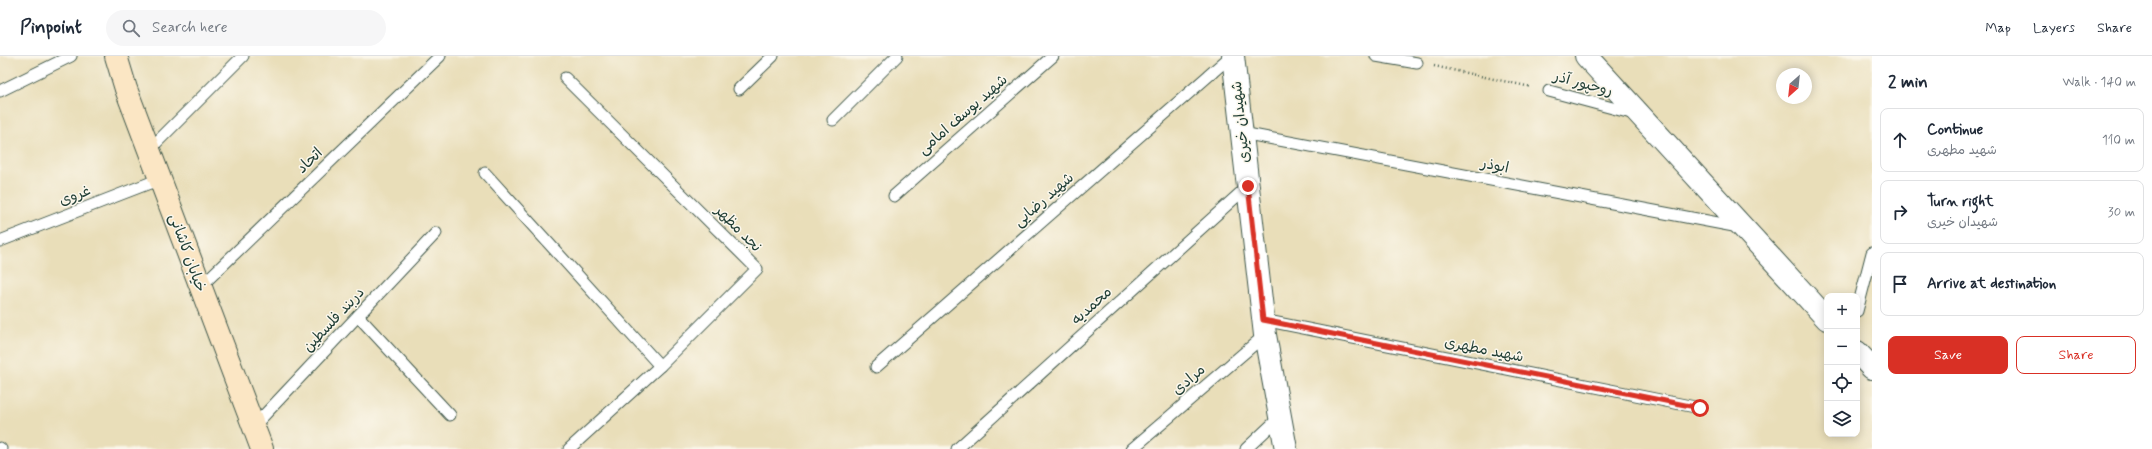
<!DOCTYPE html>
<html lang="en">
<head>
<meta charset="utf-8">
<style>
  body { margin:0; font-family:Mynerve,"Playpen Sans Arabic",sans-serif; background:#f6f6f7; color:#1f2937 }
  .controls { position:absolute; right:12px; bottom:12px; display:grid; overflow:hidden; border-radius:8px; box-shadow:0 2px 10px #0003 }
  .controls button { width:36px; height:36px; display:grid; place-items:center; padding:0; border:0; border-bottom:1px solid #e0e1e3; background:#fff; color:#1f2937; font:20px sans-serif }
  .compass { position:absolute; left:1776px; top:12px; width:36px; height:36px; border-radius:50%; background:#fff; box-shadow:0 2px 10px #0003; rotate:207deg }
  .stop { position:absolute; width:12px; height:12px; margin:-9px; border:3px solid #d93025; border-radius:50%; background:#fff }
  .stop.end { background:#d93025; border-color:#fff; box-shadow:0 1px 4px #0008 }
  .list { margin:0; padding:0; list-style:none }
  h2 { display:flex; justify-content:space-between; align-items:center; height:52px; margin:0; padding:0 16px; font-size:17px }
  h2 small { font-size:13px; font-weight:400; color:#747a83 }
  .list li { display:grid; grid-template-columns:26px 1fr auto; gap:12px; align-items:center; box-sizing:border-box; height:64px; margin:0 8px 8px; padding:0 8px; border:1px solid #e0e1e3; border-radius:8px }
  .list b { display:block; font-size:15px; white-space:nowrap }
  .list p { margin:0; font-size:13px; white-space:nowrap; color:#747a83 }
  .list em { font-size:13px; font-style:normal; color:#747a83 }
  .actions { display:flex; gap:8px; padding:12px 16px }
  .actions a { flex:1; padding:9px 0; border:1px solid #d93025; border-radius:8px; text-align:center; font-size:14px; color:#d93025 }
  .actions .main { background:#d93025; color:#fff }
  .icon { flex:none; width:22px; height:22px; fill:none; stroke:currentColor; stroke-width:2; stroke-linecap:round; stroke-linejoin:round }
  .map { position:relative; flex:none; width:1872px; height:393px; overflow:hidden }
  header { display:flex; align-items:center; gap:24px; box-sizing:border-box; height:56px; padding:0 20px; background:#fff; border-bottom:1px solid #e0e1e3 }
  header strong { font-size:19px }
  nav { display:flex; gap:22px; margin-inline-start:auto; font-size:14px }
  .search { width:280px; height:36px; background:#f6f6f7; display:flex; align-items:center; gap:10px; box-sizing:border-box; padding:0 14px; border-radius:22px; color:#747a83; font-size:15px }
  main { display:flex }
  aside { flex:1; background:#fff }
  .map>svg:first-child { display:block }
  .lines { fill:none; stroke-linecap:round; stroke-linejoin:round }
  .lane-casing { stroke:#3d5548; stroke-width:13 }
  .street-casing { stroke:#3d5548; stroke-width:24 }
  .secondary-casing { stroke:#3d5548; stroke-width:24 }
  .path { stroke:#3d5548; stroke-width:2.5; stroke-dasharray:1 3; stroke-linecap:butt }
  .lane { stroke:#fff; stroke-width:11 }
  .street { stroke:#fff; stroke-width:22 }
  .secondary { stroke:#fbe6c4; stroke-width:22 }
  .route { stroke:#d93025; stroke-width:5 }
  .labels { text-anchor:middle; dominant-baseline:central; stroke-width:3; stroke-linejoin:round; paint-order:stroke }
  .street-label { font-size:15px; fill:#1f3d34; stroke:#fbf7ec }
</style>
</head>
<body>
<header>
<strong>Pinpoint</strong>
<div class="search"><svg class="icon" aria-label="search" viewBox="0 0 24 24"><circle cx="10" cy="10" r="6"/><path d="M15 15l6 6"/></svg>Search here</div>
<nav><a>Map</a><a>Layers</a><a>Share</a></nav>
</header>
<main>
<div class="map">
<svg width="1872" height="393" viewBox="0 0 1872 393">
  <rect width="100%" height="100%" fill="#fbf7ec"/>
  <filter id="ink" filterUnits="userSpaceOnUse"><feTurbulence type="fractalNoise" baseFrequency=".025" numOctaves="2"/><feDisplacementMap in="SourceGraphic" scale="8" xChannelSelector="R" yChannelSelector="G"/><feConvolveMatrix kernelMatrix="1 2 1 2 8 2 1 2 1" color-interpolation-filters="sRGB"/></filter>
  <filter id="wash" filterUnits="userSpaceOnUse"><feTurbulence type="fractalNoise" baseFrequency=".012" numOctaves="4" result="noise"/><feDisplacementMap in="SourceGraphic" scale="16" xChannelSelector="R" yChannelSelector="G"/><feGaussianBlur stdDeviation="0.9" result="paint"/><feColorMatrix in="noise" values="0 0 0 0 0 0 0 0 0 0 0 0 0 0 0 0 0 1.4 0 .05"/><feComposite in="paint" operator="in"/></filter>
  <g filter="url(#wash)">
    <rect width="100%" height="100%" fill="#e9deb9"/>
  </g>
  <g filter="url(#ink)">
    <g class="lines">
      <!-- lane casing -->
      <g class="lane-casing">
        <g id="lane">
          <polyline points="1376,0 1417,7"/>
          <polyline points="565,22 757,213 660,310 569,393"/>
          <polyline points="739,33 773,0"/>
          <polyline points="0,35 71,0"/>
          <polyline points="1549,35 1635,58"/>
          <polyline points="833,64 897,0"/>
          <polyline points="1242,77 1739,171"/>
          <polyline points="149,94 243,0"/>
          <polyline points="485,117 660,310"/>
          <polyline points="894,140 1053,0"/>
          <polyline points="0,185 160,123"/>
          <polyline points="200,231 440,0"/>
          <polyline points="1857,255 1872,197"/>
          <polyline points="358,260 450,359"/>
          <polyline points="1263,264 1700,352"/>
          <polyline points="876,311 1231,0"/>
          <polyline points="254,370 436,177"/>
          <polyline points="0,392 1,393"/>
          <polyline points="957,393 1248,130"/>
          <polyline points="1132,393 1265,279"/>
          <polyline points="1246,393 1280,361"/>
        </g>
      </g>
      <!-- street casing -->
      <g class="street-casing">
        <g id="street">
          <polyline points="1233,0 1265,279 1286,393"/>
          <polyline points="1586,0 1827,263"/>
          <polyline points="1857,296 1872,312"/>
        </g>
      </g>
      <!-- secondary casing -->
      <g class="secondary-casing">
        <polyline id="secondary" points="116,0 126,33 262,393"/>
      </g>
      <!-- path -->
      <polyline class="path" points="1434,10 1531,31"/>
      <!-- lane -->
      <use href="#lane" class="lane"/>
      <!-- street -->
      <use href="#street" class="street"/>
      <!-- secondary -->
      <use href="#secondary" class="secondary"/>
    </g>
  </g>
  <g class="lines" filter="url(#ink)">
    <!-- route -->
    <polyline class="route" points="1248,130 1263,264 1700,352"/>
  </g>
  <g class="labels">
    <!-- street labels -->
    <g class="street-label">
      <text transform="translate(1583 28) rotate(15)">روحپور آذر</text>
      <text transform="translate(963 59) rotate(-41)">شهید یوسف امامی</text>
      <text transform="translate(1241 66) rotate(-96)">شهیدان خیری</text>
      <text transform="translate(310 105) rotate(-44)">اتحاد</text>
      <text transform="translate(1495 110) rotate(11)">ابوذر</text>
      <text transform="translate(75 140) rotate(-21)">غروی</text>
      <text transform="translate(1044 144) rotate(-41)">شهید رضایی</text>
      <text transform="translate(738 173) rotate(45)">نجد مظهر</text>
      <text transform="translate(187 197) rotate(70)">خیابان کاشانی</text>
      <text transform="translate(1092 250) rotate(-42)">محمدیه</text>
      <text transform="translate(334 264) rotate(-47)">دربند فلسطین</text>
      <text transform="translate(1484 294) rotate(11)">شهید مطهری</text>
      <text transform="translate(1189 324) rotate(-41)">مرادی</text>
    </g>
  </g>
</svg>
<div class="controls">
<button>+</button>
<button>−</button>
<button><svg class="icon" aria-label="locate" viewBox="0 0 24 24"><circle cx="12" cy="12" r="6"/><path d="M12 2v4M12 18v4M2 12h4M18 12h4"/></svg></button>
<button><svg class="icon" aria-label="layers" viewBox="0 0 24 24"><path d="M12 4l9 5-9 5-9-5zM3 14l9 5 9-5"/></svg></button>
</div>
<svg class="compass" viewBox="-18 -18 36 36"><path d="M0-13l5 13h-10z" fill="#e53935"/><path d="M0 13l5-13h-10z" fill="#747a83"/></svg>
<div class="stop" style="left:1700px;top:352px"></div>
<div class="stop end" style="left:1248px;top:130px"></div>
</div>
<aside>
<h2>2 min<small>Walk · 140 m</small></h2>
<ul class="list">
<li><svg class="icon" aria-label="ahead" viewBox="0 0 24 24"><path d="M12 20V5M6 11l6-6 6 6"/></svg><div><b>Continue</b><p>شهید مطهری</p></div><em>110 m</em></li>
<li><svg class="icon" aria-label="right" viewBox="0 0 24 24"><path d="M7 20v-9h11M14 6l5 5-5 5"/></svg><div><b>Turn right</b><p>شهیدان خیری</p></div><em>30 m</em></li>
<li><svg class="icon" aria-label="arrive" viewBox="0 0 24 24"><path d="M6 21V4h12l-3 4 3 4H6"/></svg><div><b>Arrive at destination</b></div></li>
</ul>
<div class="actions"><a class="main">Save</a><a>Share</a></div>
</aside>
</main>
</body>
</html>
